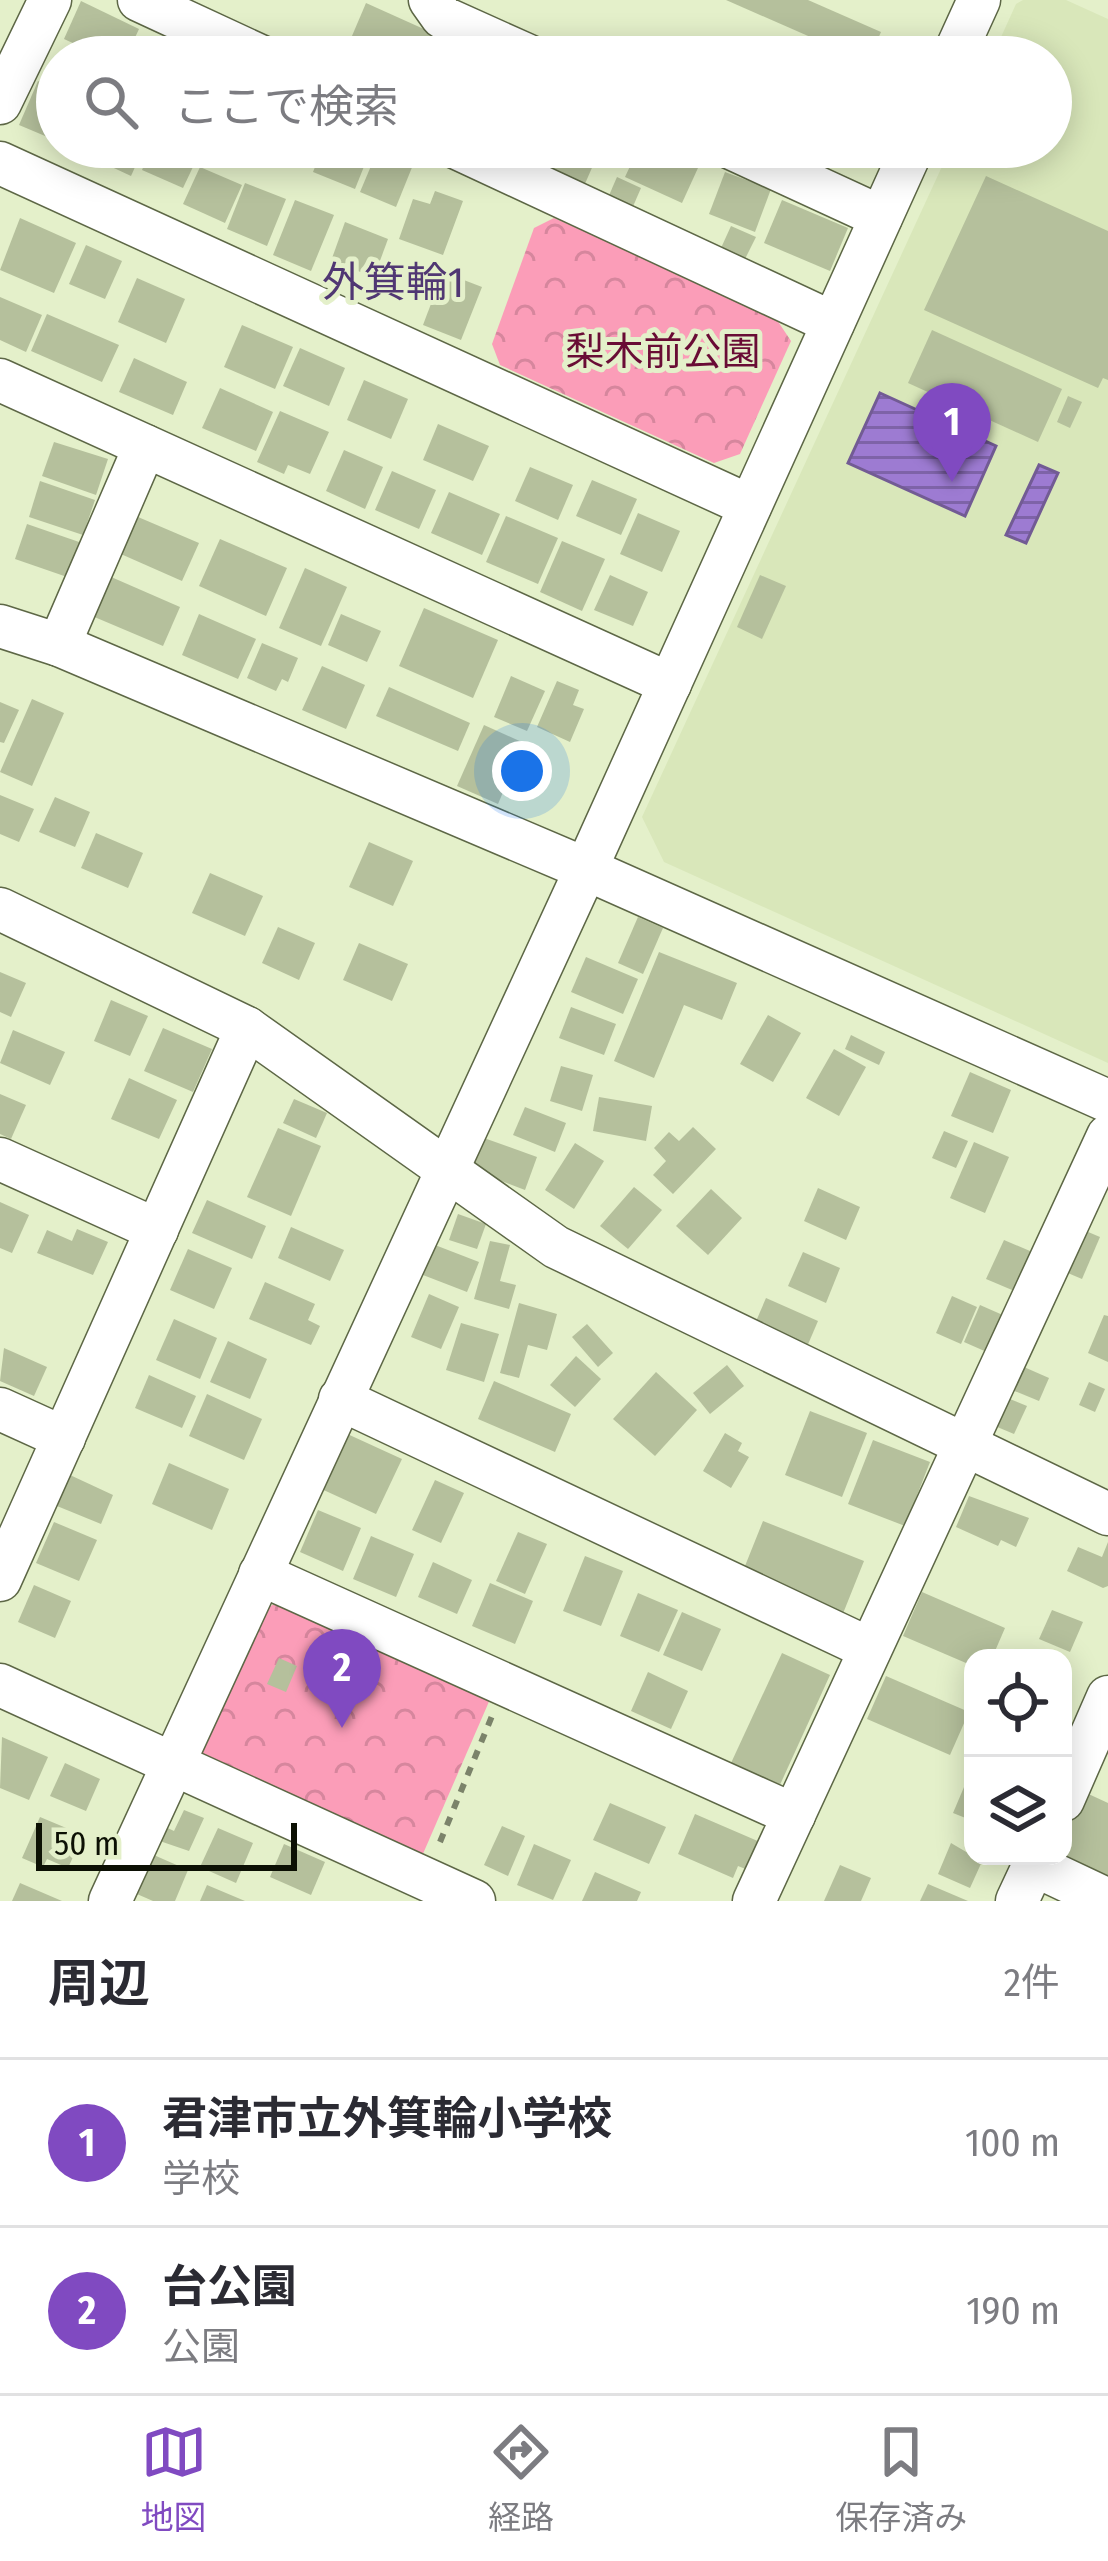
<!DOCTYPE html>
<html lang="ja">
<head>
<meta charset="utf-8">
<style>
  body { margin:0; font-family:"Fira Sans Condensed","Noto Sans JP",sans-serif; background:#f7f7f7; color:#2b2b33 }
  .controls { position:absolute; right:36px; bottom:36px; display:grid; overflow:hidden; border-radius:24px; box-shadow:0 6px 30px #0003 }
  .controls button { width:108px; height:108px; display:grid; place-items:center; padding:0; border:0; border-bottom:3px solid #e1e1e2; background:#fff; color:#2b2b33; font:60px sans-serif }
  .scale { position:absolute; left:36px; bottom:30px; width:261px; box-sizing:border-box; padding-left:12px; border:6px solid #0c1004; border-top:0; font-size:33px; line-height:42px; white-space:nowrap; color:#0c1004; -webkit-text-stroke:9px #e4f0ca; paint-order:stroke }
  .you { position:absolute; left:522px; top:771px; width:42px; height:42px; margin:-30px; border:9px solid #fff; border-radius:50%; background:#1a73e8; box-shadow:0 0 0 18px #1a73e833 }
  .badge { display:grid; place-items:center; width:78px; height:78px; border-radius:50%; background:#804ac1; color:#fff; font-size:39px; font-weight:700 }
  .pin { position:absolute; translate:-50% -99px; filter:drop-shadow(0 3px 6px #0008) }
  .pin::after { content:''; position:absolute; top:63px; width:42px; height:36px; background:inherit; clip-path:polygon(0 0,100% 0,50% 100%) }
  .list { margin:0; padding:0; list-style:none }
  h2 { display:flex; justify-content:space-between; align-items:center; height:156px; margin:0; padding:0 48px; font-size:51px }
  h2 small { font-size:39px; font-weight:400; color:#7c7c81 }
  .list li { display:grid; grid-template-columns:78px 1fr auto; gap:36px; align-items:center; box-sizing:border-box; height:168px; padding:0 48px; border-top:3px solid #e1e1e2 }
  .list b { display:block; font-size:45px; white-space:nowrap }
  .list p { margin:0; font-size:39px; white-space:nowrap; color:#7c7c81 }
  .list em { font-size:39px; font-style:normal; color:#7c7c81 }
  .icon { flex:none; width:66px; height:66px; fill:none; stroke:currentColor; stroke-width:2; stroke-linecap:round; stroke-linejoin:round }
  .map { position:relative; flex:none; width:1108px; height:1901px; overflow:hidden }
  .search { position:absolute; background:#fff; box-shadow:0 6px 30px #0003; left:36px; right:36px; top:36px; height:132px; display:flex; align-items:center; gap:30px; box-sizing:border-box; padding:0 42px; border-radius:66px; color:#7c7c81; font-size:45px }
  .sheet { height:492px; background:#fff }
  nav { display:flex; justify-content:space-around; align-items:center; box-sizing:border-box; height:168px; border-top:3px solid #e1e1e2; background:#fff; font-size:33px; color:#7c7c81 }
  nav a { display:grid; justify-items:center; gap:6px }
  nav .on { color:#804ac1 }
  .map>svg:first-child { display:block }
  .built { fill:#d9e7ba }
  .park { fill:url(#park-crowns) }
  .water { fill:url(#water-rules); stroke:#725b94; stroke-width:3 }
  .building { fill:#b5c09c }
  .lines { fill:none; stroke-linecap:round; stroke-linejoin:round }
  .minor-casing { stroke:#5d6746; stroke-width:45 }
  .path { stroke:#7b836a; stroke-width:6; stroke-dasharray:9 9; stroke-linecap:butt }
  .minor { stroke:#fff; stroke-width:42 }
  .tree { fill:#a07378 }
  .labels { text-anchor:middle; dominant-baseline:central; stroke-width:10; stroke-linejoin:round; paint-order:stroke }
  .park-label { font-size:39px; fill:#690c35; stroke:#e4f0ca }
  .neighbourhood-label { font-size:42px; fill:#503773; stroke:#e4f0ca }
</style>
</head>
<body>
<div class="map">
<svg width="1108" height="1901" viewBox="0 0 1108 1901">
  <defs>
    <pattern id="park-crowns" width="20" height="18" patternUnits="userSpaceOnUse" patternTransform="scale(3)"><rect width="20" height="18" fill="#fb9db8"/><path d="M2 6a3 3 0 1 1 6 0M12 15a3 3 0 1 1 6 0" fill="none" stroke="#d6869d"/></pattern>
    <pattern id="water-rules" width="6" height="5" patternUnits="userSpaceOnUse" patternTransform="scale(3)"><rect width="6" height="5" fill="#9d7bd2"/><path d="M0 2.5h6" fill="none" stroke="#7e63a8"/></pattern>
  </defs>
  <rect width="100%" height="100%" fill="#e4f0ca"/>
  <!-- built -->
  <polygon class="built" points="1023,0 1066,0 1108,19 1108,1063 664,862 642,817 951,147 1051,147 1051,57 992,57 1016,4"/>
  <!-- park -->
  <g class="park">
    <polygon points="554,218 773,314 791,341 740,454 714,463 500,365 492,344 534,228"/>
    <polygon points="279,1602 491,1697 419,1863 193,1758 260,1611"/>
  </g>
  <!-- water -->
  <g class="water">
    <polygon points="880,393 996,446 965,516 848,463"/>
    <polygon points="1039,465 1058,473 1026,543 1006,535"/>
  </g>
  <!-- building -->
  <g class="building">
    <polygon points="726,0 808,0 881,32 870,57 856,57"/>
    <polygon points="81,1 139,29 126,57 103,57 64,39"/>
    <polygon points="366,3 486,57 381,57 349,43"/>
    <polygon points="38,81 57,90 57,141 19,125"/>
    <polygon points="108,147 144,147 131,176 101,162"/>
    <polygon points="152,147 201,150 183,188 142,170"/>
    <polygon points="323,147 338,147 367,159 355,189 313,172"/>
    <polygon points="379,147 396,147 417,155 396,207 360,192"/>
    <polygon points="496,147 582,147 598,154 584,186"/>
    <polygon points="639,147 681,147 703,157 682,203 625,177"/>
    <polygon points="200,167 242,185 225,223 183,204"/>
    <polygon points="725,172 771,189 755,232 709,214"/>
    <polygon points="986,176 1108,231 1108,380 1103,378 1098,388 924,310"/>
    <polygon points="617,177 641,188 631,211 607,200"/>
    <polygon points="245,183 286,199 267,246 227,229"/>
    <polygon points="435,191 463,201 443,255 399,239 413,199 430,204"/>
    <polygon points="295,200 334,215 311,271 273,255"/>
    <polygon points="782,200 848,228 830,271 764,243"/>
    <polygon points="20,218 76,243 54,293 0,270"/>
    <polygon points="345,222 388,239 374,277 331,261"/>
    <polygon points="731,226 756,237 745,259 721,248"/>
    <polygon points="86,245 122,261 105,299 69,284"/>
    <polygon points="443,272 482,287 461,340 423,325"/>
    <polygon points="137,278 185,299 166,343 118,322"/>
    <polygon points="0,297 42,315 26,352 0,340"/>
    <polygon points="47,314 119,345 102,382 31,351"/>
    <polygon points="242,325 293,347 275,389 224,367"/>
    <polygon points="932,330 1062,389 1038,442 908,383"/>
    <polygon points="300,348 345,368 329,406 283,386"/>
    <polygon points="134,358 187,382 173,415 119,392"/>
    <polygon points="364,380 408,399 391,439 347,420"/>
    <polygon points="220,388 273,412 256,451 202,428"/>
    <polygon points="1068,396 1082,402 1070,428 1057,422"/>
    <polygon points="280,411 329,432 310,474 288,465 284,474 257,462"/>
    <polygon points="438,424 489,446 473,481 423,460"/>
    <polygon points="54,442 108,459 96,495 42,476"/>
    <polygon points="344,450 383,467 365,509 326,491"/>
    <polygon points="530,467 573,485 558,520 515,501"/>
    <polygon points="392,471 436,490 419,529 375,510"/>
    <polygon points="592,480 637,499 621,535 576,516"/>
    <polygon points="40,481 95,500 83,535 29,517"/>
    <polygon points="449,492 500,514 482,555 431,533"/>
    <polygon points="638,513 680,531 662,572 620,554"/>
    <polygon points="131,514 199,543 182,581 114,551"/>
    <polygon points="506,516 558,538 538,584 486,562"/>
    <polygon points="27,524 82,543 70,578 15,559"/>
    <polygon points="220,539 287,568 266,616 199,586"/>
    <polygon points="562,541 605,559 582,611 540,592"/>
    <polygon points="305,568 347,587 321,646 279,628"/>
    <polygon points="102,573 180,607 163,646 85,613"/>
    <polygon points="610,575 648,592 633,626 594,610"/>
    <polygon points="760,575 786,586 762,639 737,627"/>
    <polygon points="424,608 498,640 473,698 399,666"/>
    <polygon points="199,614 256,639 238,679 182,655"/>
    <polygon points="341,614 381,631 367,662 328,645"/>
    <polygon points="262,643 298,658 288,682 282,679 276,691 247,678"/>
    <polygon points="322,666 365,685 346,729 302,710"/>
    <polygon points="511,676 545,691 527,731 494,717"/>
    <polygon points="557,681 579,690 573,705 584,709 570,742 537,727"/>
    <polygon points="389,687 470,723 458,751 376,716"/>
    <polygon points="32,699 64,713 32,786 0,772"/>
    <polygon points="0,702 19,710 4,743 0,742"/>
    <polygon points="484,725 524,743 498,804 457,786"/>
    <polygon points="0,795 34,809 19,842 0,834"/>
    <polygon points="55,797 90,812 75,847 39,832"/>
    <polygon points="96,833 143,853 128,888 81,868"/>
    <polygon points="369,842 413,861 393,906 349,887"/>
    <polygon points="210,873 263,896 245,936 192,913"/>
    <polygon points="638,917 663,928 643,974 618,963"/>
    <polygon points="278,927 315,943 299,980 262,963"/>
    <polygon points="359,943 408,964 392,1001 343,980"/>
    <polygon points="659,952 737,983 722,1020 684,1005 654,1078 614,1061"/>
    <polygon points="586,957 638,979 623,1014 571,992"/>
    <polygon points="0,972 26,983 11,1017 0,1012"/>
    <polygon points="111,1000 148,1016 130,1056 94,1041"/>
    <polygon points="571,1007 616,1024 604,1055 559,1038"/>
    <polygon points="768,1015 801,1033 773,1082 740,1064"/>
    <polygon points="163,1028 212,1049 193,1092 144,1071"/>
    <polygon points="13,1030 65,1052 50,1085 0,1063"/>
    <polygon points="851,1035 885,1052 879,1065 845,1049"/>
    <polygon points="834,1049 866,1067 839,1116 806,1098"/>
    <polygon points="561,1066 593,1075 582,1111 550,1101"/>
    <polygon points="970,1072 1011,1090 993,1133 951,1116"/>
    <polygon points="129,1078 177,1100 159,1139 111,1119"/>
    <polygon points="0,1094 26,1105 11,1139 0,1134"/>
    <polygon points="599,1097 652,1106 646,1141 593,1131"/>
    <polygon points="294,1099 327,1113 316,1138 283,1123"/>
    <polygon points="525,1107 566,1123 555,1152 513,1135"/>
    <polygon points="693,1127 716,1149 673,1194 653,1175 666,1161 654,1148 669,1132 679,1141"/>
    <polygon points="278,1128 321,1146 291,1216 247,1197"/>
    <polygon points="944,1131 968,1141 956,1168 932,1158"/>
    <polygon points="484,1138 537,1157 525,1190 472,1170"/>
    <polygon points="974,1142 1009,1157 985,1213 950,1198"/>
    <polygon points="575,1143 604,1161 574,1209 545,1190"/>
    <polygon points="634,1187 662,1210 628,1249 600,1226"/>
    <polygon points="818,1188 860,1207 846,1240 804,1221"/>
    <polygon points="711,1189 742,1218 708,1255 676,1226"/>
    <polygon points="207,1200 266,1226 252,1259 192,1233"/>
    <polygon points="0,1202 29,1215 12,1253 0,1248"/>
    <polygon points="458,1214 486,1224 477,1249 449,1240"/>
    <polygon points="1074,1226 1100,1237 1082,1279 1056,1268"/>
    <polygon points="291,1227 344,1250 330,1281 278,1258"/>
    <polygon points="77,1229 108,1242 93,1275 37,1253 47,1230 72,1241"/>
    <polygon points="1004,1240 1044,1257 1026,1296 986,1279"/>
    <polygon points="490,1241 510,1245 500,1281 516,1285 509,1309 474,1299"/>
    <polygon points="435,1245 479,1262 467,1292 423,1275"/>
    <polygon points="188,1249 232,1268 214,1309 170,1290"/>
    <polygon points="803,1252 840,1268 826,1303 788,1286"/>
    <polygon points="265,1282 315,1304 308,1320 320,1326 311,1345 249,1319"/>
    <polygon points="429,1294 459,1307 441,1349 411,1337"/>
    <polygon points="952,1296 977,1307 961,1344 936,1333"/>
    <polygon points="766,1298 818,1321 806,1349 754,1326"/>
    <polygon points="519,1303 557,1314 547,1350 528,1345 519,1378 500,1373"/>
    <polygon points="980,1305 1005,1316 989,1353 964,1342"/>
    <polygon points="1104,1315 1108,1316 1108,1362 1088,1353"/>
    <polygon points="174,1319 217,1338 200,1379 156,1360"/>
    <polygon points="461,1323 499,1334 484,1382 446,1370"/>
    <polygon points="587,1324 613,1353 598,1367 572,1337"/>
    <polygon points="228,1341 267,1359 250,1399 210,1382"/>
    <polygon points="4,1348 47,1367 34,1396 0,1381"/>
    <polygon points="576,1356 601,1379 575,1407 550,1385"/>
    <polygon points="1010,1361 1049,1378 1039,1401 1000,1385"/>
    <polygon points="727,1365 744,1386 710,1414 693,1393"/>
    <polygon points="656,1372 697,1410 655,1456 613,1419"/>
    <polygon points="149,1375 196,1396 182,1428 135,1408"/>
    <polygon points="494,1381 571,1414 555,1452 478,1419"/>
    <polygon points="1089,1382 1105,1389 1095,1412 1079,1405"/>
    <polygon points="995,1393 1027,1406 1014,1434 983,1421"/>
    <polygon points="207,1394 262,1419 244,1460 189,1436"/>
    <polygon points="810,1411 867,1433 842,1497 785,1475"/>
    <polygon points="343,1432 402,1459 376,1514 317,1487"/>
    <polygon points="725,1433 742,1443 738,1451 749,1457 731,1488 703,1471"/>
    <polygon points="873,1440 930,1462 905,1526 848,1504"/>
    <polygon points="169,1463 229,1489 212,1530 152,1504"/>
    <polygon points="70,1475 113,1495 101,1524 57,1506"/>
    <polygon points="435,1480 464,1493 441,1543 412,1530"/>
    <polygon points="969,1496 1029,1518 1016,1547 1001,1540 998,1546 956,1527"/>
    <polygon points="318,1510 361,1528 343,1571 300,1552"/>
    <polygon points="763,1521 864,1561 842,1616 741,1576"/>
    <polygon points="54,1522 97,1540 79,1581 36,1563"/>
    <polygon points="518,1532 547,1544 525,1594 496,1581"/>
    <polygon points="371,1536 414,1554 396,1597 353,1579"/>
    <polygon points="1108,1542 1108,1586 1103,1588 1067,1571 1078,1547 1102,1557"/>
    <polygon points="585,1556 623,1571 601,1626 563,1611"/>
    <polygon points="433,1562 472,1580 457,1614 418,1597"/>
    <polygon points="490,1583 533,1601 515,1644 472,1626"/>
    <polygon points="34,1585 71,1601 55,1638 18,1622"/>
    <polygon points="922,1592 1005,1628 992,1658 973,1658 973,1666 903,1636"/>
    <polygon points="638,1593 678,1610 659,1652 620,1636"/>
    <polygon points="1052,1610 1083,1622 1070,1652 1039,1639"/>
    <polygon points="682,1612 721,1629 702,1671 663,1655"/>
    <polygon points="782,1653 830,1675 774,1798 725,1776"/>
    <polygon points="279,1658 297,1666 286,1692 267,1684"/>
    <polygon points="648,1672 688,1691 671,1729 631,1711"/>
    <polygon points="886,1676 969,1712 950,1755 867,1719"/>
    <polygon points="2,1737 48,1757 29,1800 0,1788"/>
    <polygon points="65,1763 100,1779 86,1811 50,1796"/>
    <polygon points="967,1780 973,1783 973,1821 953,1813"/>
    <polygon points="1082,1791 1108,1803 1108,1896 1063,1856 1063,1833"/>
    <polygon points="610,1803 666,1827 649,1864 593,1840"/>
    <polygon points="184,1810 204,1818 189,1851 148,1837 155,1822 174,1831"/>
    <polygon points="695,1814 760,1842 748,1870 738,1866 733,1878 678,1854"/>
    <polygon points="40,1817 83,1835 68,1868 47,1859 43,1867 22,1858"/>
    <polygon points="502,1826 525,1836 508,1876 484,1865"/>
    <polygon points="218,1828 253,1843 236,1883 200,1867"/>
    <polygon points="951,1843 973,1856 984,1857 970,1888 938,1874"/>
    <polygon points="284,1844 325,1862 311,1895 270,1877"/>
    <polygon points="534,1844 571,1860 553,1900 517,1885"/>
    <polygon points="147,1852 188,1870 175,1901 153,1901 130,1891"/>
    <polygon points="840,1865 871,1878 861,1901 824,1901"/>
    <polygon points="595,1872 641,1892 637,1901 582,1901"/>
    <polygon points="20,1883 62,1901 12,1901"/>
    <polygon points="928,1884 968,1901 920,1901"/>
    <polygon points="207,1885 245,1901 200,1901"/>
  </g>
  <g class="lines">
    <!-- minor casing -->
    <g class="minor-casing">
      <g id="minor">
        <polyline points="139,0 262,57"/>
        <polyline points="430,0 442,17 531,57"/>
        <polyline points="953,57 979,0"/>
        <polyline points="0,103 50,0"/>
        <polyline points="455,147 833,323"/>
        <polyline points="729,147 881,217"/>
        <polyline points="0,163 750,506"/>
        <polyline points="0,380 670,684"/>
        <polyline points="0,626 59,645 586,869 1108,1101"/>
        <polyline points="59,645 145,446"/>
        <polyline points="0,909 247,1028 556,1247 1108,1514"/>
        <polyline points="0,1159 157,1230"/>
        <polyline points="340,1399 870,1649"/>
        <polyline points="0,1409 64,1438"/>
        <polyline points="260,1574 794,1815"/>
        <polyline points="0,1580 247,1028"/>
        <polyline points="0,1685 474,1901"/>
        <polyline points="1063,1800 1108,1697"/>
        <polyline points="1034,1865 1108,1900"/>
        <polyline points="110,1901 586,869 913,147"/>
        <polyline points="754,1901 1108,1136"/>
        <polyline points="1017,1901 1038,1856"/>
      </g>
    </g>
    <!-- path -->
    <polyline class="path" points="440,1842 492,1716"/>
    <!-- minor -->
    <use href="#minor" class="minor"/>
  </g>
  <!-- trees -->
  <circle class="tree" cx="321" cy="1673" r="14"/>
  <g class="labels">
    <!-- park labels -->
    <g class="park-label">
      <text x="663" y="352">梨木前公園</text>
    </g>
    <!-- neighbourhood labels -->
    <g class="neighbourhood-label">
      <text x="393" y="283">外箕輪1</text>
    </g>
  </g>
</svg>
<div class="controls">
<button><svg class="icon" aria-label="locate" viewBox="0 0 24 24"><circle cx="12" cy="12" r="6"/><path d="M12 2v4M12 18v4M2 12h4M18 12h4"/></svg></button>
<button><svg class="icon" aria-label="layers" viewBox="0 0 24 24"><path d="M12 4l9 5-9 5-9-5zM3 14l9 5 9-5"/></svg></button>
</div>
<div class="scale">50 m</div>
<div class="you"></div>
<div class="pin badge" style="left:952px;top:482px">1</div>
<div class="pin badge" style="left:342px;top:1728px">2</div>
<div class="search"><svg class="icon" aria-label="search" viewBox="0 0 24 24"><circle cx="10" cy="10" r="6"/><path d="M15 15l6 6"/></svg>ここで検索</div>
</div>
<section class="sheet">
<h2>周辺<small>2件</small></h2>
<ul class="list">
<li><span class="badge">1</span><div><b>君津市立外箕輪小学校</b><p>学校</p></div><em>100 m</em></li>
<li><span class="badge">2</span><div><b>台公園</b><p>公園</p></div><em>190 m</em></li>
</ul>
</section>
<nav>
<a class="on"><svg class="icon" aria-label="map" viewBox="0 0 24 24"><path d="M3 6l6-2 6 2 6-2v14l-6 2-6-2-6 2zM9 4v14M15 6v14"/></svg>地図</a>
<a><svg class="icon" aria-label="directions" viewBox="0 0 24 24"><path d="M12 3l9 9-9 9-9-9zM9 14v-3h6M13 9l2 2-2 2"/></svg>経路</a>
<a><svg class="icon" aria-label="saved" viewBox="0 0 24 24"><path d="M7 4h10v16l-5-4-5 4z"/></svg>保存済み</a>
</nav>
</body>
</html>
